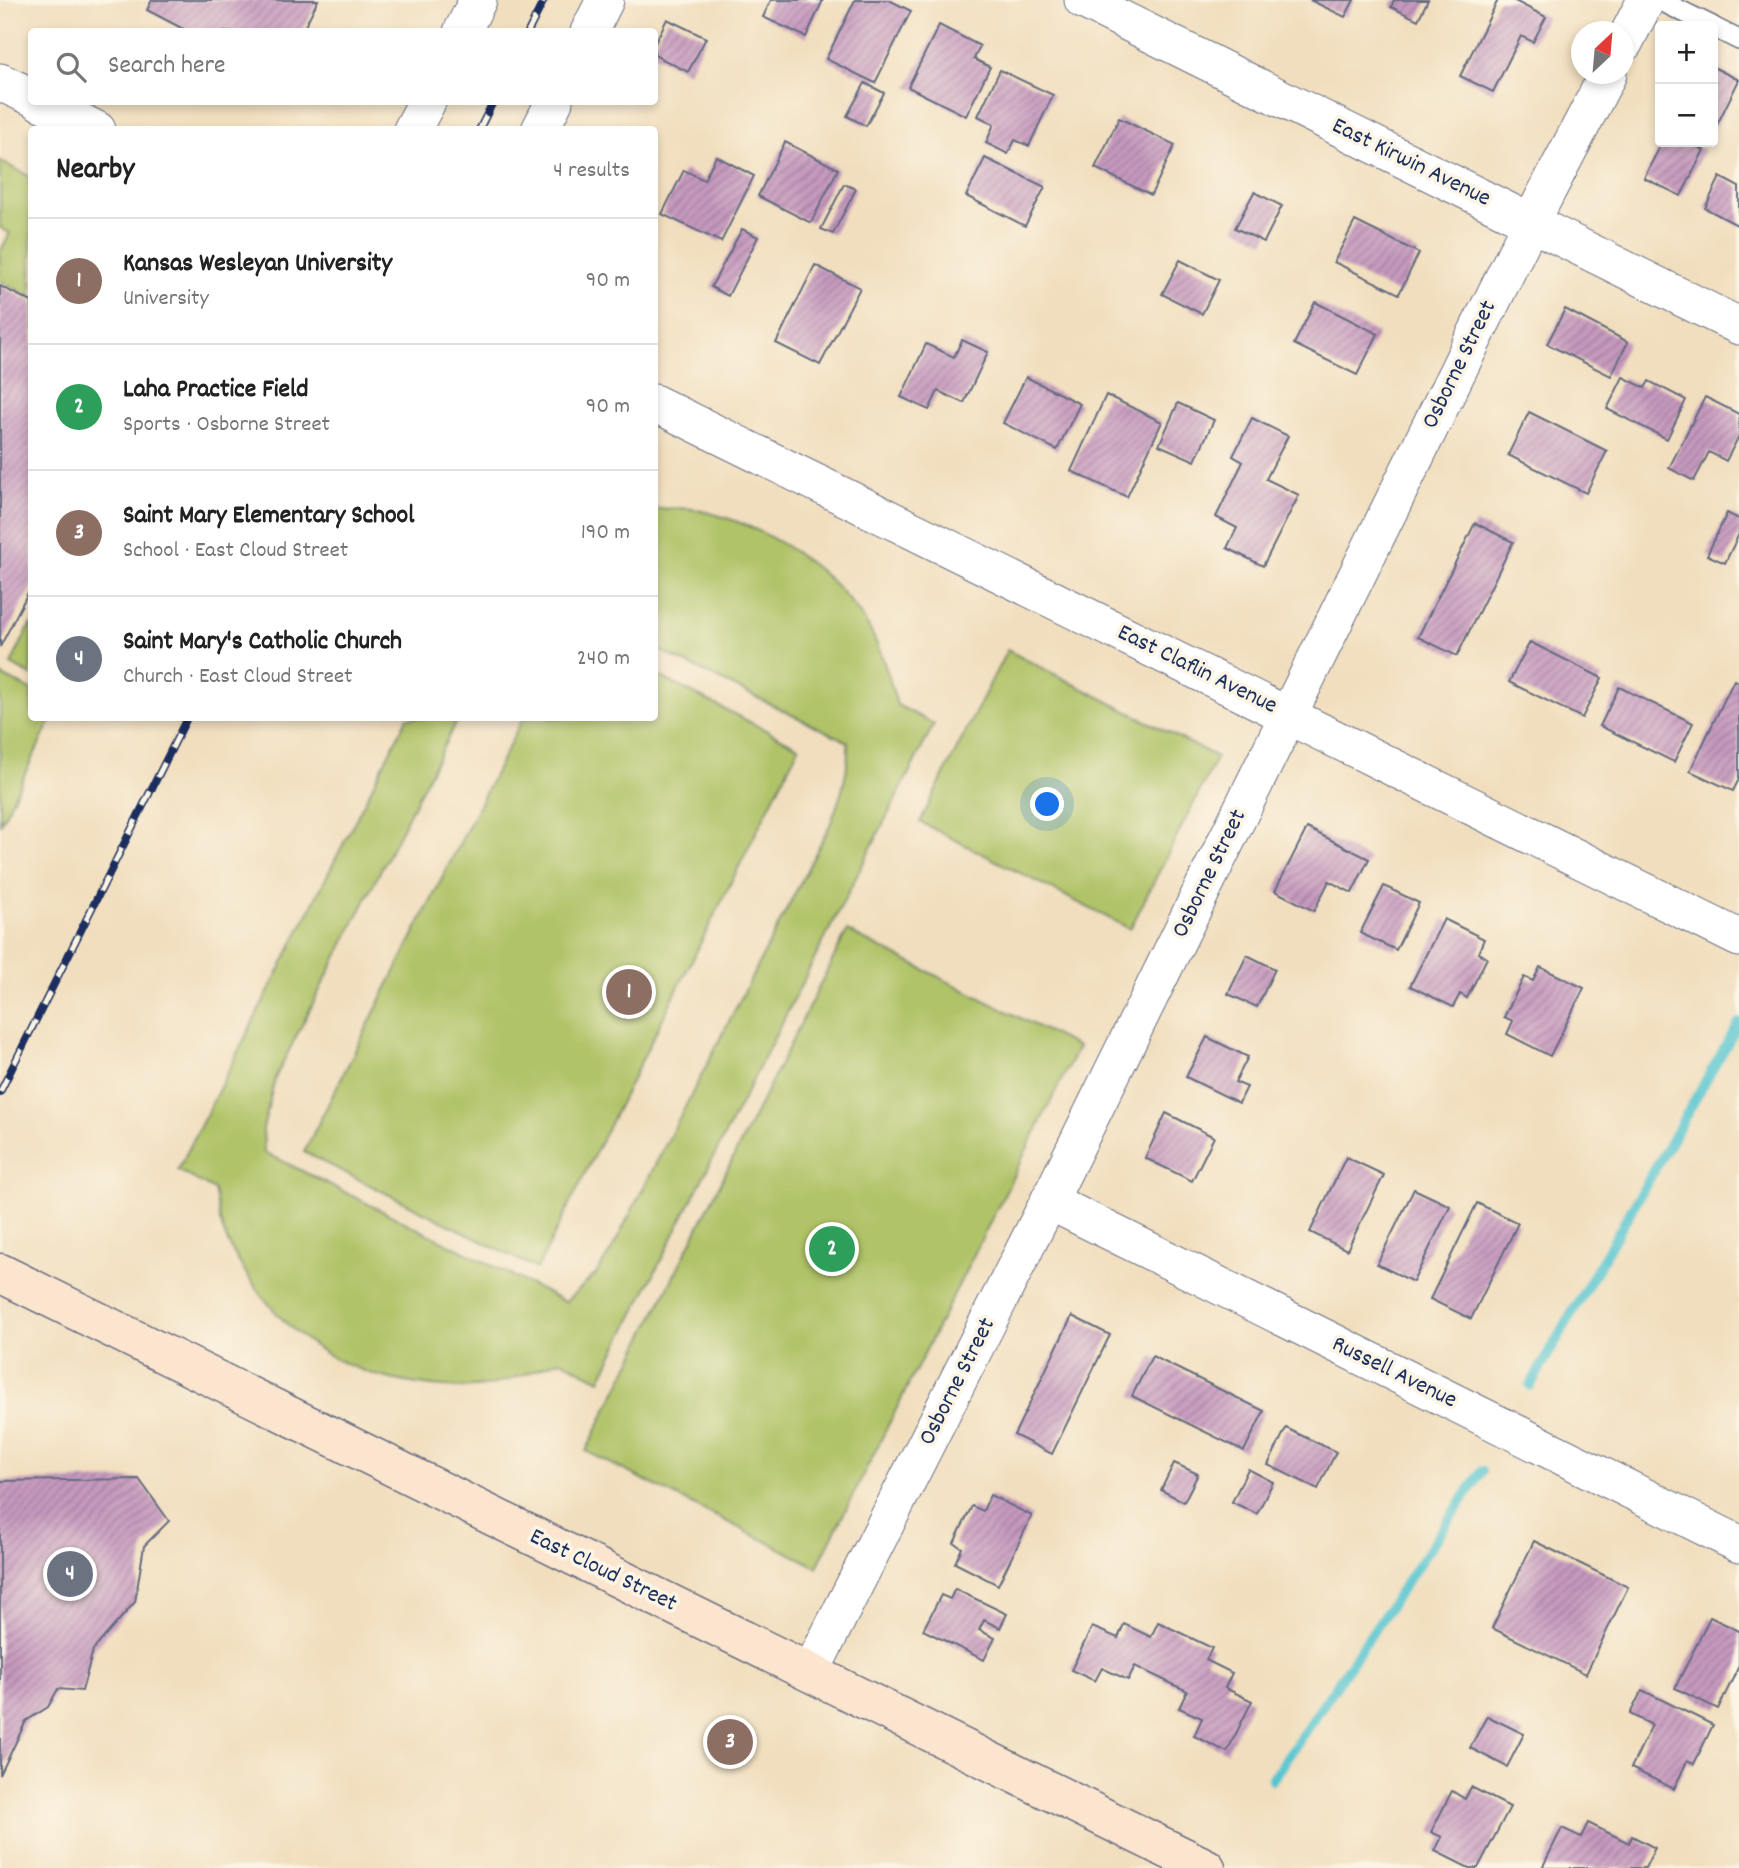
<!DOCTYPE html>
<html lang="en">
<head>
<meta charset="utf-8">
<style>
  body { margin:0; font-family:Dekko,sans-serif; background:#f6f6f6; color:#222 }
  .controls { position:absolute; right:21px; top:21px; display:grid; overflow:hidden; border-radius:7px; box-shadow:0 4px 10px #0003 }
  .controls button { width:63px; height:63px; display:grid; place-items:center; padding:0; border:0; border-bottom:2px solid #e0e0e0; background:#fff; color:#222; font:35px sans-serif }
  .compass { position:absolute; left:1571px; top:21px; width:63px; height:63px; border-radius:50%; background:#fff; box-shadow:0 4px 10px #0003; rotate:26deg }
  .you { position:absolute; left:1048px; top:805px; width:24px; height:24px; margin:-18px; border:5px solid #fff; border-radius:50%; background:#1a73e8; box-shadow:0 0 0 10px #1a73e833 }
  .badge { display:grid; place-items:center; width:46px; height:46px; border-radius:50%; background:#0b8043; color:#fff; font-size:23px; font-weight:700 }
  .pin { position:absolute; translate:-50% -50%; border:4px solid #fff; box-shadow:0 2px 7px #0006 }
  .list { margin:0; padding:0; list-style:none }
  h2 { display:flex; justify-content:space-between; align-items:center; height:91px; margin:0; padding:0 28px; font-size:30px }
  h2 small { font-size:23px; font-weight:400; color:#767676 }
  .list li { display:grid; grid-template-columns:46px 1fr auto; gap:21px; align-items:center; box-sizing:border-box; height:126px; padding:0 28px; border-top:2px solid #e0e0e0 }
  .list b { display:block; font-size:26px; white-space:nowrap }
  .list p { margin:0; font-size:23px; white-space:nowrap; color:#767676 }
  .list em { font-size:23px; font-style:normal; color:#767676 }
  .icon { flex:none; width:38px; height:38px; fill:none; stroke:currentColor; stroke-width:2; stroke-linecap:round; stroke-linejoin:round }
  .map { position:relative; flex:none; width:1739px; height:1868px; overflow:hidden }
  .search { position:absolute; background:#fff; box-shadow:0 4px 10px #0003; left:28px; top:28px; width:630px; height:77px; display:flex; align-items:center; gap:18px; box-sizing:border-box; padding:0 24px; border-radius:7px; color:#767676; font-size:26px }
  .panel { position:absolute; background:#fff; box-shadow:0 4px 10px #0003; left:28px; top:126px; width:630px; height:595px; border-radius:7px }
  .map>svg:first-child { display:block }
  .green { fill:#b0c367; stroke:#667962; stroke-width:2 }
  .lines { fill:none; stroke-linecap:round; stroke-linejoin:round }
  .stream { stroke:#59c6d0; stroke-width:10 }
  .building { fill:url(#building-hatch) }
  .lane-casing { stroke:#666c80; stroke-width:22 }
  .street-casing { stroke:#666c80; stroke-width:39 }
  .secondary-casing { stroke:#666c80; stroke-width:41 }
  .lane { stroke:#fff; stroke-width:19 }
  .street { stroke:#fff; stroke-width:37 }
  .secondary { stroke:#fce5cf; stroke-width:38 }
  .rail-casing { stroke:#1b2f5e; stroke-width:8 }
  .rail { stroke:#fcf5e5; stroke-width:5; stroke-dasharray:16; stroke-linecap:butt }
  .labels { text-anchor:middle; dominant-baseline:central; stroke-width:7; stroke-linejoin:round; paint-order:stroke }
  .street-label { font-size:24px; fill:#1b2f5e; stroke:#fcf5e5 }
</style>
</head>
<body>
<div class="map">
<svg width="1739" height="1868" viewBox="0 0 1739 1868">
  <defs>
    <pattern id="building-hatch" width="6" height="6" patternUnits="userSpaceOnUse" patternTransform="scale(1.75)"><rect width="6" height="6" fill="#c699be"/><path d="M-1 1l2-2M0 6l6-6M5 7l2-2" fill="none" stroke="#a07d9e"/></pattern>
  </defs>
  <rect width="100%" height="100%" fill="#fcf5e5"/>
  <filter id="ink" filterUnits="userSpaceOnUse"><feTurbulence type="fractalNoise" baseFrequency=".0143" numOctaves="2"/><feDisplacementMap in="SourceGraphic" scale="14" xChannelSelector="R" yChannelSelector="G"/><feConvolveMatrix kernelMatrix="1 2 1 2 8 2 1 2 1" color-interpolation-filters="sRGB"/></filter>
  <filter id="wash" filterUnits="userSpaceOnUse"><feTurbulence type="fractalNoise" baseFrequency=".00686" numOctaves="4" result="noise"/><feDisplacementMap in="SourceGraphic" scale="28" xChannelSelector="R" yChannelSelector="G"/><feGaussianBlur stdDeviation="1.57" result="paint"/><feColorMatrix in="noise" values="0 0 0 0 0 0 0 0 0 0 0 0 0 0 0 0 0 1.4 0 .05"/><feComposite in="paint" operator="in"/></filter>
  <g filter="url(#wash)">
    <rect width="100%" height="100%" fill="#f1debe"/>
    <!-- green -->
    <g class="green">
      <polygon points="0,161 31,177 31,297 0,281 0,252 10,233 0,228"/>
      <path d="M655,509c12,0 25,-2 37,0 66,12 135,55 172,111 16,24 25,57 33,85l37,19 -334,656 -39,-20c-23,8 -46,20 -71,25 -27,5 -57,2 -85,-3 -69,-13 -116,-45 -155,-103 -11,-16 -22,-33 -28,-52 -4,-12 -5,-25 -8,-37l-36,-20 229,-452h51l-183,360 -12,51 1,23 301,150 31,-28 15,-23 219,-426c11,-29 19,-51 18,-83l-193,-94z"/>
      <polygon points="31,623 31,675 11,664"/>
      <polygon points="1007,650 1217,757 1130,929 920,822"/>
      <polygon points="655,674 799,747 537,1269 304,1152 523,718 654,718"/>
      <polygon points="0,675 31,690 32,718 52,718 0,825"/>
      <polygon points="847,931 1078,1047 817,1567 586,1451"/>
    </g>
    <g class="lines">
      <!-- stream -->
      <g class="stream">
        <polyline points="1530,1386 1739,1023"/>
        <polyline points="1272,1780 1482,1471"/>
      </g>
    </g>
    <g id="blocks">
      <!-- building -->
      <g class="building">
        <polygon points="152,0 318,0 302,32 189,32 147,10"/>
        <polygon points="771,0 823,0 806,37 763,17"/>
        <polygon points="855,0 889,0 911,11 875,83 826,59"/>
        <polygon points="1310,0 1354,0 1345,17"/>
        <polygon points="1394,0 1428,0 1418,20 1391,7"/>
        <polygon points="1498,0 1513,0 1546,17 1533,42 1521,36 1493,92 1460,76"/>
        <polygon points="667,19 706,38 688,72 654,55 654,45"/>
        <polygon points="939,25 980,46 974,59 990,67 966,116 908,87"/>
        <polygon points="1713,67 1739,80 1715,129 1713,128"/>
        <polygon points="1000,70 1053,95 1029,146 1015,140 1008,154 986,143 994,124 978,116"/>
        <polygon points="865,83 884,93 866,126 847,116"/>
        <polygon points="1119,118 1175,145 1151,195 1095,168"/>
        <polygon points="785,142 838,169 811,223 758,196"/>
        <polygon points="1662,142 1687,142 1704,150 1681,196 1644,178"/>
        <polygon points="716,156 754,176 721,242 662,214 684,170 704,180"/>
        <polygon points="985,158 1045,187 1025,226 966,196"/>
        <polygon points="1720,177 1739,187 1739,226 1705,208"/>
        <polygon points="844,184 856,189 833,234 821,229"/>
        <polygon points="1254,192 1282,206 1264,242 1235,228"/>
        <polygon points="1355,221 1419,253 1399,294 1334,262"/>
        <polygon points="742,229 758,237 728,296 711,287"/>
        <polygon points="1180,260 1219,280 1202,314 1162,294"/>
        <polygon points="815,265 860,288 820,365 776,343"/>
        <polygon points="0,286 32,302 32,585 0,647"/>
        <polygon points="1315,302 1378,334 1357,375 1294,344"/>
        <polygon points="1565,309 1628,342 1611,376 1547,344"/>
        <polygon points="962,340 988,352 964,403 938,391 929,410 901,397 926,344 954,357"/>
        <polygon points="1026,377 1080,404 1057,450 1003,423"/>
        <polygon points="1623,377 1645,388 1649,381 1686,400 1667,439 1607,409"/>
        <polygon points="1106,395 1162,422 1127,497 1071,471"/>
        <polygon points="1705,397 1739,414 1739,436 1726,461 1709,452 1694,481 1669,468"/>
        <polygon points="1178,403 1214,420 1195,461 1159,445"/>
        <polygon points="1529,412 1607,451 1586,493 1508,455"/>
        <polygon points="1252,418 1288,436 1266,479 1299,495 1263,566 1227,548 1237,528 1216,517 1243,462 1233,456"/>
        <polygon points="1727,513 1739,519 1739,534 1725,563 1707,555"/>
        <polygon points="1475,523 1513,542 1457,656 1418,637"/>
        <polygon points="1530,642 1602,678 1582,718 1509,682"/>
        <polygon points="1734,680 1739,682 1739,779 1733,791 1690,771"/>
        <polygon points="1619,687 1693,723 1674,762 1600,726"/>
        <polygon points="1307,828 1369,859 1352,893 1329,881 1314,911 1275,891"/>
        <polygon points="1384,886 1419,903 1396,950 1360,933"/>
        <polygon points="1444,919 1484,939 1478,953 1487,958 1467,998 1460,994 1453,1007 1410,986"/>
        <polygon points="1247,955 1275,969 1257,1007 1228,994"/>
        <polygon points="1540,967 1584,988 1550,1056 1507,1034 1513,1021 1504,1017 1524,977 1533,981"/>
        <polygon points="1207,1037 1248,1057 1235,1082 1247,1087 1239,1103 1186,1077"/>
        <polygon points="1166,1113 1214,1137 1192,1181 1145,1158"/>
        <polygon points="1346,1157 1384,1175 1347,1250 1310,1232"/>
        <polygon points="1414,1189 1450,1206 1413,1282 1377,1264"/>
        <polygon points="1477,1203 1518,1223 1471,1319 1430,1299"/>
        <polygon points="1072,1316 1110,1335 1052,1454 1014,1435"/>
        <polygon points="1152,1356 1264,1411 1244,1451 1132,1396"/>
        <polygon points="1286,1428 1336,1452 1318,1489 1268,1465"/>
        <polygon points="1174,1463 1198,1474 1184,1502 1161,1490"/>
        <polygon points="1248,1469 1273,1482 1257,1514 1232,1502"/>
        <polygon points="139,1479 169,1521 144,1546 135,1602 93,1650 82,1691 58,1689 48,1707 26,1721 0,1775 0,1481"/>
        <polygon points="990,1495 1032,1516 998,1585 955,1563 962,1548 954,1543 972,1506 983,1511"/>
        <polygon points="1534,1541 1628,1587 1586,1674 1492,1628"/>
        <polygon points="955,1589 1007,1614 1000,1628 984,1620 979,1630 995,1638 984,1660 923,1630 941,1595 950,1599"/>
        <polygon points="1710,1617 1739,1631 1739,1666 1718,1709 1675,1688"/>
        <polygon points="1158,1622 1212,1648 1206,1660 1232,1673 1225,1688 1252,1701 1227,1752 1194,1736 1202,1718 1179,1708 1187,1691 1135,1666 1128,1680 1102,1668 1095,1681 1071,1670 1092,1627 1118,1638 1124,1624 1151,1637"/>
        <polygon points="1642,1690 1713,1725 1694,1764 1687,1761 1674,1789 1631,1768 1652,1725 1630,1714"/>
        <polygon points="1487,1716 1524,1734 1507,1767 1470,1748"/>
        <polygon points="1471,1787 1510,1807 1478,1868 1469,1868 1435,1851 1442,1837 1431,1832 1452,1791 1465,1799"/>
        <polygon points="1588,1823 1629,1843 1632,1836 1655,1848 1645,1868 1542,1868 1562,1828 1581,1837"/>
      </g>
    </g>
  </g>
  <g filter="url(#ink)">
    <use href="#blocks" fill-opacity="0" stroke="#666c80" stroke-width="2"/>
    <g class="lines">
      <!-- lane casing -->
      <g class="lane-casing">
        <g id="lane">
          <polyline points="1659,0 1712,26"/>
          <polyline points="1713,27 1739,40"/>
        </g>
      </g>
      <!-- street casing -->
      <g class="street-casing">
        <g id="street">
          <polyline points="1083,0 1739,326"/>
          <polyline points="462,32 478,0"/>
          <polyline points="589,32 605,0"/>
          <polyline points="1624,43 1646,0"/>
          <polyline points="0,82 32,97"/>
          <polyline points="40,102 97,130"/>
          <polyline points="412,130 427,102"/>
          <polyline points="540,130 554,102"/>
          <polyline points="654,403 1739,938"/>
          <polyline points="1049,1201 1739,1544"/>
          <polyline points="810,1673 1049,1201 1531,222 1608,74"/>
        </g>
      </g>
      <!-- secondary casing -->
      <g class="secondary-casing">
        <polyline id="secondary" points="0,1273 1206,1868"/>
      </g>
      <!-- lane -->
      <use href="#lane" class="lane"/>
      <!-- street -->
      <use href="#street" class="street"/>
      <!-- secondary -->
      <use href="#secondary" class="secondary"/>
      <!-- rail casing -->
      <g class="rail-casing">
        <g id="rail">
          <polyline points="528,32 544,0"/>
          <polyline points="479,130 493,102"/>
          <polyline points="0,1092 187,718"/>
        </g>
      </g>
      <!-- rail -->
      <use href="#rail" class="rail"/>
    </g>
  </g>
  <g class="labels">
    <!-- street labels -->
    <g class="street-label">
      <text transform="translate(1411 163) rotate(26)">East Kirwin Avenue</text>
      <text transform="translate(1460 365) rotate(-64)">Osborne Street</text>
      <text transform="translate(1197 670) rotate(26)">East Claflin Avenue</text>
      <text transform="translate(1210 874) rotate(-64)">Osborne Street</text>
      <text transform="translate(1394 1373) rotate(26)">Russell Avenue</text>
      <text transform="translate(958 1382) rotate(-63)">Osborne Street</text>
      <text transform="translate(603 1571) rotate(26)">East Cloud Street</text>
    </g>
  </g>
</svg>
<div class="controls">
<button>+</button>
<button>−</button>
</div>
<svg class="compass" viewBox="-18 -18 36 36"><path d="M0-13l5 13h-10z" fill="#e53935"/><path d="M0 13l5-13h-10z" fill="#767676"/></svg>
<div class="you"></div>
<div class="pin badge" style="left:629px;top:992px;background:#8d6e63">1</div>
<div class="pin badge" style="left:832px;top:1249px;background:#2e9e5b">2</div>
<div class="pin badge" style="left:730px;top:1742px;background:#8d6e63">3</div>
<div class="pin badge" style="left:70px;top:1574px;background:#6b7280">4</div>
<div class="search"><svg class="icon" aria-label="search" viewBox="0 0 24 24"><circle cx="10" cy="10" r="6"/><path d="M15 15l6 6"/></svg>Search here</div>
<section class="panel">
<h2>Nearby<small>4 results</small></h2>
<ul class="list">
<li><span class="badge" style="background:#8d6e63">1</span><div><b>Kansas Wesleyan University</b><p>University</p></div><em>90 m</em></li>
<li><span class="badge" style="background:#2e9e5b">2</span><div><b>Laha Practice Field</b><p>Sports · Osborne Street</p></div><em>90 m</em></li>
<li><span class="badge" style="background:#8d6e63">3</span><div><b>Saint Mary Elementary School</b><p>School · East Cloud Street</p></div><em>190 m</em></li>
<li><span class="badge" style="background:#6b7280">4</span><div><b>Saint Mary's Catholic Church</b><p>Church · East Cloud Street</p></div><em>240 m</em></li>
</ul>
</section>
</div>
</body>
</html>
